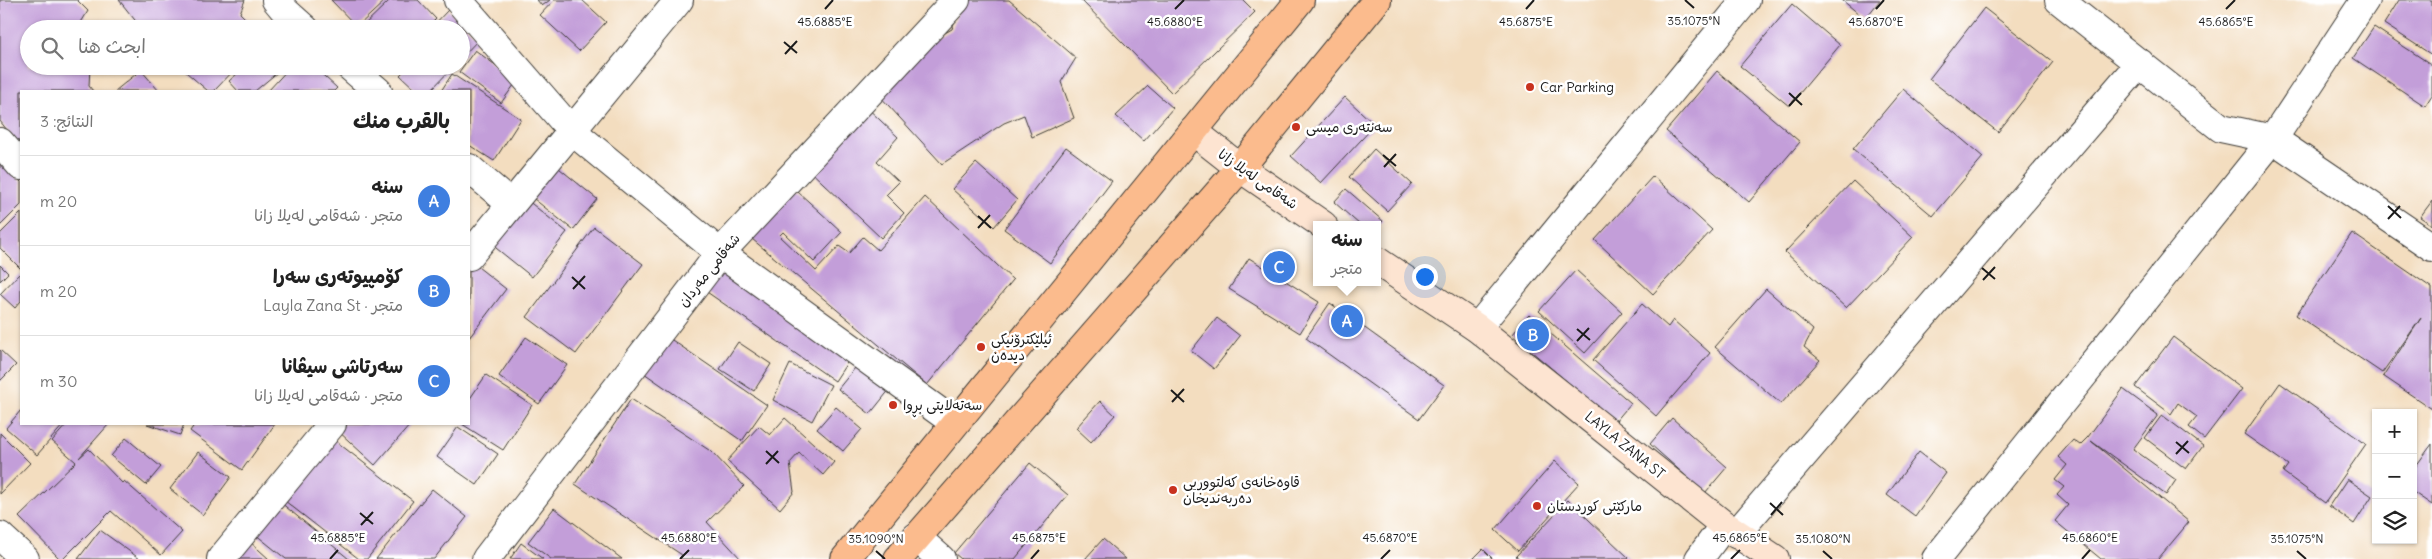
<!DOCTYPE html>
<html lang="ar">
<head>
<meta charset="utf-8">
<style>
  body { margin:0; font-family:Delius,"Playpen Sans Arabic",sans-serif; background:#f2f2f2; color:#222; direction:rtl }
  .controls { position:absolute; right:15px; bottom:15px; display:grid; overflow:hidden; border-radius:0px; box-shadow:0 1px 4px #0004 }
  .controls button { width:45px; height:45px; display:grid; place-items:center; padding:0; border:0; border-bottom:1px solid #e0e0e0; background:#fff; color:#222; font:25px sans-serif }
  .you { position:absolute; left:1424px; top:276px; width:18px; height:18px; margin:-12px; border:4px solid #fff; border-radius:50%; background:#1a73e8; box-shadow:0 0 0 8px #1a73e833 }
  .badge { display:grid; place-items:center; width:32px; height:32px; border-radius:50%; background:#2563eb; color:#fff; font-size:16px; font-weight:700 }
  .pin { position:absolute; translate:-50% -50%; border:2px solid #fff; box-shadow:0 1px 5px #0006 }
  .popup { position:absolute; left:1313px; top:221px; width:68px; height:65px; box-sizing:border-box; display:grid; place-content:center; border-radius:0px; background:#fff; filter:drop-shadow(0 1px 4px #0005); font-size:16px; white-space:nowrap; color:#767676 }
  .popup b { font-size:19px; color:#222 }
  .popup::after { content:''; position:absolute; left:50%; top:100%; margin-left:-10px; border:10px solid transparent; border-top-color:#fff }
  .list { margin:0; padding:0; list-style:none }
  h2 { display:flex; justify-content:space-between; align-items:center; height:65px; margin:0; padding:0 20px; font-size:21px }
  h2 small { font-size:16px; font-weight:400; color:#767676 }
  .list li { display:grid; grid-template-columns:32px 1fr auto; gap:15px; align-items:center; box-sizing:border-box; height:90px; padding:0 20px; border-top:1px solid #e0e0e0 }
  .list b { display:block; font-size:19px; white-space:nowrap }
  .list p { margin:0; font-size:16px; white-space:nowrap; color:#767676 }
  .list em { font-size:16px; font-style:normal; color:#767676 }
  .icon { flex:none; width:28px; height:28px; fill:none; stroke:currentColor; stroke-width:2; stroke-linecap:round; stroke-linejoin:round }
  .map { position:relative; flex:none; width:2432px; height:559px; overflow:hidden; direction:ltr }
  .search { position:absolute; background:#fff; box-shadow:0 1px 4px #0004; left:20px; top:20px; width:450px; height:55px; display:flex; align-items:center; gap:12px; box-sizing:border-box; padding:0 18px; border-radius:28px; color:#767676; font-size:19px }
  .panel { position:absolute; background:#fff; box-shadow:0 1px 4px #0004; left:20px; top:90px; width:450px; height:335px; border-radius:0px; direction:rtl }
  .map>svg:first-child { display:block }
  .building { fill:#c39ed9 }
  .lines { fill:none; stroke-linecap:round; stroke-linejoin:round }
  .street-casing { stroke:#3c3934; stroke-width:30 }
  .secondary-casing { stroke:#3c3934; stroke-width:30 }
  .highway-casing { stroke:#3c3934; stroke-width:30 }
  .street { stroke:#fff; stroke-width:28 }
  .secondary { stroke:#fde4d1; stroke-width:28 }
  .highway { stroke:#fbbb8d; stroke-width:28 }
  .ticks { fill:none; stroke:#1c1c1c; stroke-width:2 }
  .poi-dot { fill:#c8321e; stroke:#fff; stroke-width:2 }
  .labels { text-anchor:middle; dominant-baseline:central; stroke-width:5; stroke-linejoin:round; paint-order:stroke }
  .poi-label { font-size:14px; fill:#1c1c1c; stroke:#fff; text-anchor:start }
  .street-label { font-size:14px; fill:#1c1c1c; stroke:#fff }
  .ticks-label { font-size:12px; text-anchor:middle; fill:#1c1c1c; stroke:#fff; stroke-width:5; stroke-linejoin:round; paint-order:stroke }
</style>
</head>
<body>
<div class="map">
<svg width="2432" height="559" viewBox="0 0 2432 559">
  <rect width="100%" height="100%" fill="#fff"/>
  <filter id="ink" filterUnits="userSpaceOnUse"><feTurbulence type="fractalNoise" baseFrequency=".02" numOctaves="2"/><feDisplacementMap in="SourceGraphic" scale="10" xChannelSelector="R" yChannelSelector="G"/><feConvolveMatrix kernelMatrix="1 2 1 2 8 2 1 2 1" color-interpolation-filters="sRGB"/></filter>
  <filter id="wash" filterUnits="userSpaceOnUse"><feTurbulence type="fractalNoise" baseFrequency=".0096" numOctaves="4" result="noise"/><feDisplacementMap in="SourceGraphic" scale="20" xChannelSelector="R" yChannelSelector="G"/><feGaussianBlur stdDeviation="1.12" result="paint"/><feColorMatrix in="noise" values="0 0 0 0 0 0 0 0 0 0 0 0 0 0 0 0 0 1.4 0 .05"/><feComposite in="paint" operator="in"/></filter>
  <g filter="url(#wash)">
    <rect width="100%" height="100%" fill="#f3ddbf"/>
    <g id="blocks">
      <!-- building -->
      <g class="building">
        <polygon points="0,0 77,0 88,11 77,29 29,29 29,66 90,66 89,86 93,91 21,91 21,148 0,121"/>
        <polygon points="119,0 245,0 240,13 256,29 142,29"/>
        <polygon points="331,0 386,0 357,27"/>
        <polygon points="390,0 418,0 436,19 426,29 360,29"/>
        <polygon points="537,0 550,0 542,6"/>
        <polygon points="554,0 582,0 606,22 579,51 540,15"/>
        <polygon points="962,0 1009,0 1076,58 1061,82 1074,118 1032,137 1024,115 1004,123 942,164 878,94 915,50 952,29"/>
        <polygon points="1081,0 1243,0 1255,12 1172,93"/>
        <polygon points="1842,0 1880,0 1865,19"/>
        <polygon points="2399,0 2432,0 2432,55 2384,24"/>
        <polygon points="1792,4 1840,45 1789,106 1740,66"/>
        <polygon points="1984,8 2053,62 1998,132 1929,79"/>
        <polygon points="448,10 479,39 461,58 461,29 430,29"/>
        <polygon points="2374,27 2432,65 2432,95 2425,106 2353,58"/>
        <polygon points="475,50 517,81 501,103 459,72"/>
        <polygon points="179,66 238,66 214,91 208,91"/>
        <polygon points="246,66 285,66 255,91 238,91 229,81"/>
        <polygon points="291,66 313,66 337,88 334,91 268,91"/>
        <polygon points="409,66 454,66 430,91 417,91 400,75"/>
        <polygon points="141,70 159,91 115,91"/>
        <polygon points="1717,71 1800,142 1749,202 1666,131"/>
        <polygon points="452,74 521,119 494,161 469,145 469,91 441,91"/>
        <polygon points="1148,86 1173,108 1144,141 1116,116"/>
        <polygon points="1903,89 1983,157 1933,216 1853,149"/>
        <polygon points="1345,97 1375,125 1321,183 1291,156"/>
        <polygon points="862,103 898,137 877,161 899,182 886,195 904,213 881,238 804,165"/>
        <polygon points="1066,147 1112,181 1050,263 1004,229"/>
        <polygon points="1374,149 1412,184 1387,211 1349,177"/>
        <polygon points="549,160 597,199 573,230 524,191"/>
        <polygon points="0,161 21,182 21,205 0,226"/>
        <polygon points="976,163 1017,200 994,227 952,189"/>
        <polygon points="1653,176 1712,230 1653,294 1595,240"/>
        <polygon points="1853,181 1913,237 1846,308 1785,252"/>
        <polygon points="787,182 842,232 814,262 783,232 779,236 816,271 839,246 849,253 863,237 878,250 925,197 1013,280 927,385 746,234"/>
        <polygon points="1346,189 1383,221 1377,227 1377,225 1360,225 1334,202"/>
        <polygon points="522,196 567,232 532,277 486,240"/>
        <polygon points="2432,201 2432,225 2420,217"/>
        <polygon points="21,213 21,269 0,248 0,234"/>
        <polygon points="594,227 643,264 576,354 527,317"/>
        <polygon points="2352,233 2432,288 2432,409 2383,376 2421,318 2382,373 2296,315"/>
        <polygon points="1249,258 1319,302 1300,333 1229,289"/>
        <polygon points="469,260 506,289 469,338"/>
        <polygon points="723,262 854,352 835,381 704,290"/>
        <polygon points="0,265 8,273 0,281"/>
        <polygon points="1576,270 1622,312 1585,353 1539,311"/>
        <polygon points="19,274 21,277 21,301 15,308 0,294"/>
        <polygon points="1766,289 1813,330 1804,347 1820,360 1781,404 1715,347"/>
        <polygon points="1330,303 1444,385 1419,419 1306,338"/>
        <polygon points="1642,304 1668,327 1673,320 1710,353 1656,416 1593,360"/>
        <polygon points="1529,315 1631,403 1615,422 1512,335"/>
        <polygon points="1217,318 1240,336 1214,369 1191,351"/>
        <polygon points="526,337 567,365 539,404 499,376"/>
        <polygon points="2173,337 2242,389 2204,439 2189,427 2197,417 2178,403 2171,414 2135,387"/>
        <polygon points="669,338 767,405 742,441 644,373"/>
        <polygon points="738,342 771,364 754,391 720,369"/>
        <polygon points="0,350 16,365 0,381"/>
        <polygon points="859,363 890,389 870,414 838,389"/>
        <polygon points="790,364 831,385 812,421 773,400"/>
        <polygon points="486,375 532,405 503,450 462,424 469,424 469,400"/>
        <polygon points="2280,383 2366,444 2325,503 2283,472 2288,465 2244,434"/>
        <polygon points="2123,389 2158,415 2133,449 2176,480 2166,495 2091,441 2189,522 2158,559 2101,559 2055,521 2068,505 2057,495 2064,487 2055,480 2067,465 2058,457 2073,440 2080,445 2088,437"/>
        <polygon points="631,399 712,452 744,486 707,522 741,559 680,559 682,555 575,484"/>
        <polygon points="1100,401 1115,415 1091,442 1076,428"/>
        <polygon points="836,407 862,429 843,451 817,429"/>
        <polygon points="21,410 21,424 64,424 37,455 6,428"/>
        <polygon points="2162,415 2203,446 2186,469 2145,438"/>
        <polygon points="785,418 834,462 823,475 799,453 790,463 794,492 780,509 727,461 759,426 770,435"/>
        <polygon points="1672,418 1727,467 1705,493 1650,444"/>
        <polygon points="67,424 109,424 79,458 89,449 122,483 124,481 182,532 161,555 111,511 63,559 60,559 19,517 76,462 52,441"/>
        <polygon points="147,424 184,424 180,435"/>
        <polygon points="195,424 275,424 242,470 190,431"/>
        <polygon points="343,424 411,424 375,465 337,430"/>
        <polygon points="458,427 498,454 477,485 437,457"/>
        <polygon points="0,433 30,463 0,494"/>
        <polygon points="126,438 161,467 146,485 111,456"/>
        <polygon points="333,439 413,501 367,559 359,559 285,501"/>
        <polygon points="2432,444 2432,505 2413,492 2413,470"/>
        <polygon points="198,452 231,477 203,515 170,489"/>
        <polygon points="1919,452 1946,473 1915,516 1887,495"/>
        <polygon points="1555,461 1579,483 1518,551 1495,530"/>
        <polygon points="1030,463 1068,495 1015,559 961,559 954,553"/>
        <polygon points="2347,479 2372,496 2354,524 2329,506"/>
        <polygon points="432,489 467,517 434,559 376,559"/>
        <polygon points="1568,500 1629,558 1628,559 1520,559 1516,556"/>
        <polygon points="280,502 349,559 286,559 255,534"/>
        <polygon points="554,508 622,559 551,559 528,542"/>
        <polygon points="100,530 140,559 78,559"/>
        <polygon points="1103,539 1126,559 1085,559"/>
        <polygon points="248,540 269,559 231,559"/>
        <polygon points="521,543 543,559 510,559"/>
        <polygon points="1483,549 1493,559 1473,559"/>
      </g>
    </g>
  </g>
  <g filter="url(#ink)">
    <use href="#blocks" fill-opacity="0" stroke="#3c3934" stroke-width="1"/>
    <g class="lines">
      <!-- street casing -->
      <g class="street-casing">
        <g id="street">
          <polyline points="276,0 286,12 305,29"/>
          <polyline points="458,0 572,131 720,253 955,423"/>
          <polyline points="2059,0 2221,128 2273,139 2432,247"/>
          <polyline points="349,66 378,91"/>
          <polyline points="0,142 21,166"/>
          <polyline points="469,168 511,204"/>
          <polyline points="469,256 679,0"/>
          <polyline points="1477,328 1746,0"/>
          <polyline points="1736,534 2140,63"/>
          <polyline points="0,536 25,559"/>
          <polyline points="916,537 941,559"/>
          <polyline points="221,559 332,424"/>
          <polyline points="486,559 720,253 956,0"/>
          <polyline points="1699,559 1724,525"/>
          <polyline points="1936,559 2273,139 2365,0"/>
        </g>
      </g>
      <!-- secondary casing -->
      <g class="secondary-casing">
        <g id="secondary">
          <polyline points="1193,131 1240,168 1323,225"/>
          <polyline points="1377,261 1477,328 1724,525 1775,559"/>
        </g>
      </g>
      <!-- highway casing -->
      <g class="highway-casing">
        <g id="highway">
          <polyline points="845,559 1300,0"/>
          <polyline points="898,559 1240,168 1377,0"/>
        </g>
      </g>
      <!-- street -->
      <use href="#street" class="street"/>
      <!-- secondary -->
      <use href="#secondary" class="secondary"/>
      <!-- highway -->
      <use href="#highway" class="highway"/>
    </g>
  </g>
  <!-- ticks -->
  <path class="ticks" d="M1685,0l9,8M825,9l8,-9M1175,9l9,-9M1526,9l8,-9M1876,9l8,-9M2226,9l9,-9M784,42l13,11M785,54l12,-13M1789,93l13,12M1789,106l12,-13M1383,155l13,11M1384,167l12,-13M2388,206l13,12M978,216l13,12M2388,219l12,-13M978,228l12,-13M1982,268l13,11M572,277l13,12M1983,280l12,-13M573,289l12,-13M1577,329l13,11M1577,341l12,-13M1171,390l13,12M1172,402l12,-13M2176,442l13,11M766,451l13,12M2176,454l12,-13M766,464l12,-13M1770,503l13,12M360,513l13,11M1771,515l11,-13M361,525l12,-13M876,551l9,8M1823,551l9,8M2297,551l9,8M330,559l8,-9M680,559l9,-9M1031,559l8,-9M1381,559l9,-9M1731,559l9,-9M2082,559l8,-9"/>
  <!-- markers -->
  <g class="poi-dot">
    <circle cx="1530" cy="87" r="5"/>
    <circle cx="1296" cy="127" r="5"/>
    <circle cx="981" cy="347" r="5"/>
    <circle cx="893" cy="405" r="5"/>
    <circle cx="1173" cy="490" r="5"/>
    <circle cx="1537" cy="506" r="5"/>
  </g>
  <g class="labels">
    <!-- poi labels -->
    <g class="poi-label">
      <text x="1540" y="87">Car Parking</text>
      <text x="1306" y="127">سەنتەری میسی</text>
      <text x="991" y="339">ئیلێکترۆنیکی<tspan x="991" dy="16">دیدەن</tspan></text>
      <text x="903" y="405">سه‌ته‌لایتی بڕوا</text>
      <text x="1183" y="482">قاوەخانەی کەلتووریی<tspan x="1183" dy="16">دەربەندیخان</tspan></text>
      <text x="1547" y="506">مارکێتی کوردستان</text>
    </g>
    <!-- street labels -->
    <g class="street-label">
      <text transform="translate(1258 179) rotate(35)">شەقامی لەیلا زانا</text>
      <text transform="translate(709 270) rotate(-51)">شەقامی مەردان</text>
      <text transform="translate(1625 445) rotate(39)">LAYLA ZANA ST</text>
    </g>
  </g>
  <g class="ticks-label">
    <text x="1694" y="25">35.1075°N</text>
    <text x="825" y="26">45.6885°E</text>
    <text x="1175" y="26">45.6880°E</text>
    <text x="1526" y="26">45.6875°E</text>
    <text x="1876" y="26">45.6870°E</text>
    <text x="2226" y="26">45.6865°E</text>
    <text x="338" y="542">45.6885°E</text>
    <text x="689" y="542">45.6880°E</text>
    <text x="1039" y="542">45.6875°E</text>
    <text x="1390" y="542">45.6870°E</text>
    <text x="1740" y="542">45.6865°E</text>
    <text x="2090" y="542">45.6860°E</text>
    <text x="876" y="543">35.1090°N</text>
    <text x="1823" y="543">35.1080°N</text>
    <text x="2297" y="543">35.1075°N</text>
  </g>
</svg>
<div class="controls">
<button>+</button>
<button>−</button>
<button><svg class="icon" aria-label="layers" viewBox="0 0 24 24"><path d="M12 4l9 5-9 5-9-5zM3 14l9 5 9-5"/></svg></button>
</div>
<div class="you"></div>
<div class="pin badge" style="left:1347px;top:321px;background:#3f7fe0">A</div>
<div class="popup"><b>سنە</b>متجر</div>
<div class="pin badge" style="left:1533px;top:335px;background:#3f7fe0">B</div>
<div class="pin badge" style="left:1279px;top:267px;background:#3f7fe0">C</div>
<div class="search"><svg class="icon" aria-label="search" viewBox="0 0 24 24"><circle cx="10" cy="10" r="6"/><path d="M15 15l6 6"/></svg>ابحث هنا</div>
<section class="panel">
<h2>بالقرب منك<small>النتائج: 3</small></h2>
<ul class="list">
<li><span class="badge" style="background:#3f7fe0">A</span><div><b>سنە</b><p>متجر · شەقامی لەیلا زانا</p></div><em>20 m</em></li>
<li><span class="badge" style="background:#3f7fe0">B</span><div><b>کۆمپیوتەری سەرا</b><p>متجر · Layla Zana St</p></div><em>20 m</em></li>
<li><span class="badge" style="background:#3f7fe0">C</span><div><b>سەرتاشی سیڤانا</b><p>متجر · شەقامی لەیلا زانا</p></div><em>30 m</em></li>
</ul>
</section>
</div>
</body>
</html>
